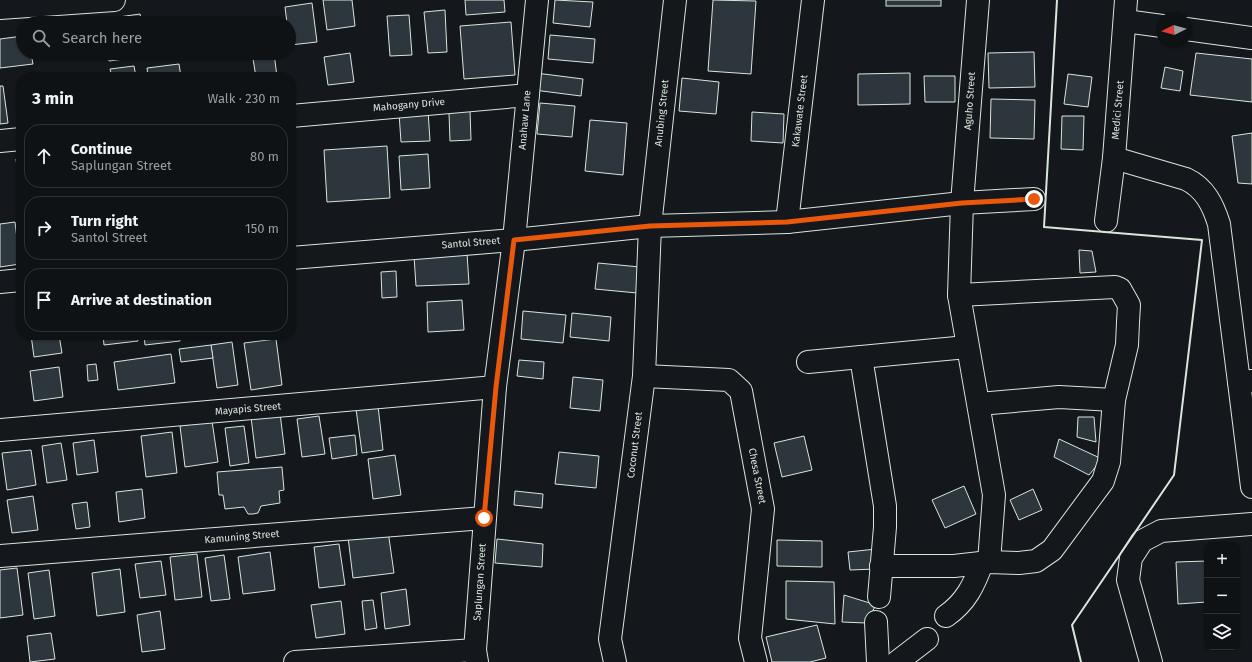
<!DOCTYPE html>
<html lang="en">
<head>
<meta charset="utf-8">
<style>
  body { margin:0; font-family:"Fira Sans",sans-serif; background:#1d2022; color:#f1f3f6 }
  .controls { position:absolute; right:12px; bottom:12px; display:grid; overflow:hidden; border-radius:8px; box-shadow:0 1px 3px #0004 }
  .controls button { width:36px; height:36px; display:grid; place-items:center; padding:0; border:0; border-bottom:1px solid #2f3234; background:#0f1215; color:#f1f3f6; font:20px sans-serif }
  .compass { position:absolute; left:1156px; top:12px; width:36px; height:36px; border-radius:50%; background:#0f1215; box-shadow:0 1px 3px #0004; rotate:265deg }
  .stop { position:absolute; width:12px; height:12px; margin:-9px; border:3px solid #ea580c; border-radius:50%; background:#fff }
  .stop.end { background:#ea580c; border-color:#fff; box-shadow:0 1px 4px #0008 }
  .list { margin:0; padding:0; list-style:none }
  h2 { display:flex; justify-content:space-between; align-items:center; height:52px; margin:0; padding:0 16px; font-size:17px }
  h2 small { font-size:13px; font-weight:400; color:#9b9ea0 }
  .list li { display:grid; grid-template-columns:26px 1fr auto; gap:12px; align-items:center; box-sizing:border-box; height:64px; margin:0 8px 8px; padding:0 8px; border:1px solid #2f3234; border-radius:16px }
  .list b { display:block; font-size:15px; white-space:nowrap }
  .list p { margin:0; font-size:13px; white-space:nowrap; color:#9b9ea0 }
  .list em { font-size:13px; font-style:normal; color:#9b9ea0 }
  .icon { flex:none; width:22px; height:22px; fill:none; stroke:currentColor; stroke-width:2; stroke-linecap:round; stroke-linejoin:round }
  .map { position:relative; flex:none; width:1252px; height:662px; overflow:hidden }
  .search { position:absolute; background:#0f1215; box-shadow:0 1px 3px #0004; left:16px; top:16px; width:280px; height:44px; display:flex; align-items:center; gap:10px; box-sizing:border-box; padding:0 14px; border-radius:22px; color:#9b9ea0; font-size:15px }
  .panel { position:absolute; background:#0f1215; box-shadow:0 1px 3px #0004; left:16px; top:72px; width:280px; height:268px; border-radius:16px }
  .map>svg:first-child { display:block }
  .building { fill:#2c363c; stroke:#d8e6dc }
  .lines { fill:none; stroke-linecap:round; stroke-linejoin:round }
  .minor-casing { stroke:#d8e6dc; stroke-width:24 }
  .minor { stroke:#14181c; stroke-width:22 }
  .wall { stroke:#d8e6dc; stroke-width:2 }
  .route { stroke:#ea580c; stroke-width:5 }
  .labels { text-anchor:middle; dominant-baseline:central; stroke-width:3; stroke-linejoin:round; paint-order:stroke }
  .street-label { font-size:10px; fill:#d8e6dc; stroke:#14181c }
</style>
</head>
<body>
<div class="map">
<svg width="1252" height="662" viewBox="0 0 1252 662">
  <rect width="100%" height="100%" fill="#14181c"/>
  <!-- building -->
  <g class="building">
    <polygon points="323,0 352,0 355,26 327,30"/>
    <polygon points="465,0 504,0 505,12 466,15"/>
    <polygon points="555,0 593,2 590,27 553,23"/>
    <polygon points="713,0 756,1 751,74 708,71"/>
    <rect x="886" y="0" width="55" height="6"/>
    <polygon points="312,3 317,42 290,45 289,23 287,23 285,7"/>
    <polygon points="445,10 447,52 428,53 424,12"/>
    <polygon points="140,14 142,23 105,23 104,19"/>
    <polygon points="409,15 412,55 390,56 387,16"/>
    <polygon points="511,22 515,75 464,79 460,26"/>
    <polygon points="550,35 595,39 593,63 548,59"/>
    <polygon points="23,36 23,53 31,53 33,64 0,68 0,39"/>
    <polygon points="1034,52 1035,87 989,88 988,53"/>
    <polygon points="108,53 146,53 146,56 109,61"/>
    <polygon points="252,53 274,53 277,77 256,77"/>
    <polygon points="350,53 354,82 328,85 324,57"/>
    <polygon points="1196,53 1252,59 1252,102 1190,95"/>
    <polygon points="179,64 181,77 148,77 147,68"/>
    <polygon points="134,66 136,77 112,77 110,69"/>
    <polygon points="1165,67 1183,71 1180,91 1161,88"/>
    <polygon points="536,73 583,79 581,96 534,90"/>
    <polygon points="910,73 910,104 858,105 858,74"/>
    <polygon points="1068,74 1092,77 1088,107 1064,104"/>
    <polygon points="924,76 955,76 955,102 925,102"/>
    <polygon points="682,78 719,82 716,114 679,111"/>
    <polygon points="0,86 3,86 8,123 0,124"/>
    <polygon points="991,99 1035,100 1034,139 990,138"/>
    <polygon points="540,103 575,106 572,137 537,134"/>
    <polygon points="428,111 430,141 401,142 399,113"/>
    <polygon points="470,111 471,140 450,141 449,113"/>
    <polygon points="752,112 784,114 783,143 751,141"/>
    <polygon points="1062,116 1084,116 1083,150 1061,149"/>
    <polygon points="590,120 627,123 623,175 585,171"/>
    <polygon points="1252,133 1252,184 1238,183 1232,136"/>
    <polygon points="387,146 390,198 327,202 324,150"/>
    <polygon points="428,154 430,188 401,190 399,156"/>
    <polygon points="16,159 21,159 21,199"/>
    <polygon points="15,222 20,264 0,267 0,224"/>
    <polygon points="1079,250 1092,251 1096,272 1080,273"/>
    <polygon points="467,253 469,284 416,286 414,256"/>
    <polygon points="598,263 640,267 637,293 595,289"/>
    <polygon points="396,271 397,297 382,298 381,272"/>
    <polygon points="462,300 464,330 428,332 427,302"/>
    <polygon points="523,311 566,315 563,343 521,339"/>
    <polygon points="572,313 611,317 609,341 570,337"/>
    <polygon points="31,335 59,335 62,353 34,357"/>
    <polygon points="103,335 137,335 138,341 104,345"/>
    <polygon points="144,335 179,335 180,341 145,345"/>
    <polygon points="276,339 282,385 251,390 244,343"/>
    <polygon points="232,342 238,385 217,388 211,345"/>
    <polygon points="211,345 213,358 181,362 179,349"/>
    <polygon points="171,354 175,383 118,390 114,362"/>
    <polygon points="519,360 544,362 543,379 517,376"/>
    <polygon points="96,364 98,380 88,381 87,365"/>
    <polygon points="59,367 63,397 34,401 30,371"/>
    <polygon points="573,377 603,380 600,411 570,408"/>
    <polygon points="378,406 383,450 362,453 356,409"/>
    <polygon points="280,413 285,454 256,458 251,417"/>
    <polygon points="319,416 325,454 302,457 297,419"/>
    <polygon points="1078,417 1094,417 1096,442 1077,437"/>
    <polygon points="212,421 218,462 185,467 180,426"/>
    <polygon points="244,426 249,463 230,466 225,428"/>
    <polygon points="172,432 177,473 146,477 141,436"/>
    <polygon points="355,435 357,455 332,459 329,438"/>
    <polygon points="804,436 812,470 782,477 774,443"/>
    <polygon points="1059,439 1102,459 1089,475 1054,457"/>
    <polygon points="94,440 98,472 77,475 73,443"/>
    <polygon points="61,443 67,480 47,483 42,446"/>
    <polygon points="31,450 36,485 7,490 2,453"/>
    <polygon points="559,452 599,456 596,488 555,484"/>
    <polygon points="395,455 401,495 373,499 368,459"/>
    <polygon points="282,467 284,490 279,491 280,503 261,506 258,513 253,514 248,514 244,507 225,509 223,495 219,495 217,472"/>
    <polygon points="964,486 976,514 945,528 932,500"/>
    <polygon points="142,489 145,518 119,522 116,492"/>
    <polygon points="1033,489 1042,510 1019,520 1010,500"/>
    <polygon points="515,491 543,494 542,508 514,505"/>
    <polygon points="33,496 38,530 12,533 7,500"/>
    <polygon points="87,502 90,527 76,529 72,504"/>
    <polygon points="388,531 394,573 353,578 348,537"/>
    <polygon points="497,539 543,544 542,567 495,563"/>
    <polygon points="777,540 822,541 822,567 777,566"/>
    <polygon points="339,544 345,585 319,588 314,547"/>
    <polygon points="876,549 876,569 850,570 848,552"/>
    <polygon points="270,552 275,590 243,594 238,557"/>
    <polygon points="197,554 202,597 175,600 170,557"/>
    <polygon points="224,555 230,599 211,601 205,558"/>
    <polygon points="161,561 166,595 140,598 135,564"/>
    <polygon points="1207,561 1207,602 1178,604 1176,562"/>
    <polygon points="17,568 23,615 0,618 0,570"/>
    <polygon points="120,569 125,612 97,616 92,573"/>
    <polygon points="49,570 55,616 34,619 28,573"/>
    <polygon points="786,581 834,582 835,624 786,619"/>
    <polygon points="406,589 410,625 385,629 381,593"/>
    <polygon points="844,595 876,605 866,623 842,622"/>
    <polygon points="373,600 377,628 365,630 362,601"/>
    <polygon points="341,601 345,634 316,638 311,605"/>
    <polygon points="160,611 165,649 142,652 137,615"/>
    <polygon points="817,625 826,658 810,662 772,662 766,637"/>
    <polygon points="51,633 55,659 30,662 27,636"/>
  </g>
  <g class="lines">
    <!-- minor casing -->
    <g class="minor-casing">
      <g id="minor">
        <polyline points="978,0 962,203 959,295 994,495 989,562"/>
        <polyline points="0,8 114,0"/>
        <polyline points="1125,21 1162,26"/>
        <polyline points="1186,29 1252,38"/>
        <polyline points="291,116 528,95"/>
        <polyline points="0,141 21,139"/>
        <path d="M1114,158l72,21c19,9 27,26 33,45l20,158 13,-1"/>
        <polyline points="1106,221 1114,158 1126,0"/>
        <polyline points="787,222 813,0"/>
        <polyline points="291,258 514,240 650,226 787,222 962,203 1034,199"/>
        <polyline points="0,282 21,280"/>
        <polyline points="861,357 885,506 885,527 879,597"/>
        <polyline points="808,362 967,347"/>
        <polyline points="644,376 729,380 741,391 763,509 750,638 756,662"/>
        <polyline points="1239,382 1252,487"/>
        <polyline points="979,404 1059,397 1114,400"/>
        <polyline points="0,430 495,387"/>
        <polyline points="0,556 484,518"/>
        <polyline points="881,566 954,566 989,562 1019,563 1036,561 1052,550 1103,481 1109,462 1114,400 1127,345 1128,322 1129,305 1120,289 1115,287 959,295"/>
        <path d="M946,616c20,-14 28,-31 36,-53"/>
        <polyline points="876,622 878,662"/>
        <polyline points="295,662 475,650"/>
        <polyline points="477,662 475,650 495,387 514,240 537,0"/>
        <polyline points="615,662 610,639 644,376 650,226 675,0"/>
        <polyline points="897,662 927,639"/>
        <polyline points="1151,662 1128,580 1131,558 1142,541 1161,531 1252,524"/>
      </g>
    </g>
    <!-- minor -->
    <use href="#minor" class="minor"/>
    <!-- wall -->
    <polyline class="wall" points="1057,0 1044,227 1202,240 1174,475 1072,625 1081,662"/>
  </g>
  <g class="lines">
    <!-- route -->
    <polyline class="route" points="484,518 496,387 514,240 650,226 787,222 962,203 1034,199"/>
  </g>
  <g class="labels">
    <!-- street labels -->
    <g class="street-label">
      <text transform="translate(970 101) rotate(-86)">Aguho Street</text>
      <text transform="translate(409 105) rotate(-5)">Mahogany Drive</text>
      <text transform="translate(1118 110) rotate(-85)">Medici Street</text>
      <text transform="translate(800 111) rotate(-83)">Kakawate Street</text>
      <text transform="translate(662 113) rotate(-84)">Anubing Street</text>
      <text transform="translate(525 120) rotate(-85)">Anahaw Lane</text>
      <text transform="translate(471 243) rotate(-5)">Santol Street</text>
      <text transform="translate(248 409) rotate(-5)">Mayapis Street</text>
      <text transform="translate(635 445) rotate(-83)">Coconut Street</text>
      <text transform="translate(757 476) rotate(79)">Chesa Street</text>
      <text transform="translate(242 537) rotate(-5)">Kamuning Street</text>
      <text transform="translate(480 582) rotate(-86)">Saplungan Street</text>
    </g>
  </g>
</svg>
<div class="controls">
<button>+</button>
<button>−</button>
<button><svg class="icon" aria-label="layers" viewBox="0 0 24 24"><path d="M12 4l9 5-9 5-9-5zM3 14l9 5 9-5"/></svg></button>
</div>
<svg class="compass" viewBox="-18 -18 36 36"><path d="M0-13l5 13h-10z" fill="#e53935"/><path d="M0 13l5-13h-10z" fill="#9b9ea0"/></svg>
<div class="stop" style="left:484px;top:518px"></div>
<div class="stop end" style="left:1034px;top:199px"></div>
<div class="search"><svg class="icon" aria-label="search" viewBox="0 0 24 24"><circle cx="10" cy="10" r="6"/><path d="M15 15l6 6"/></svg>Search here</div>
<section class="panel">
<h2>3 min<small>Walk · 230 m</small></h2>
<ul class="list">
<li><svg class="icon" aria-label="ahead" viewBox="0 0 24 24"><path d="M12 20V5M6 11l6-6 6 6"/></svg><div><b>Continue</b><p>Saplungan Street</p></div><em>80 m</em></li>
<li><svg class="icon" aria-label="right" viewBox="0 0 24 24"><path d="M7 20v-9h11M14 6l5 5-5 5"/></svg><div><b>Turn right</b><p>Santol Street</p></div><em>150 m</em></li>
<li><svg class="icon" aria-label="arrive" viewBox="0 0 24 24"><path d="M6 21V4h12l-3 4 3 4H6"/></svg><div><b>Arrive at destination</b></div></li>
</ul>
</section>
</div>
</body>
</html>
